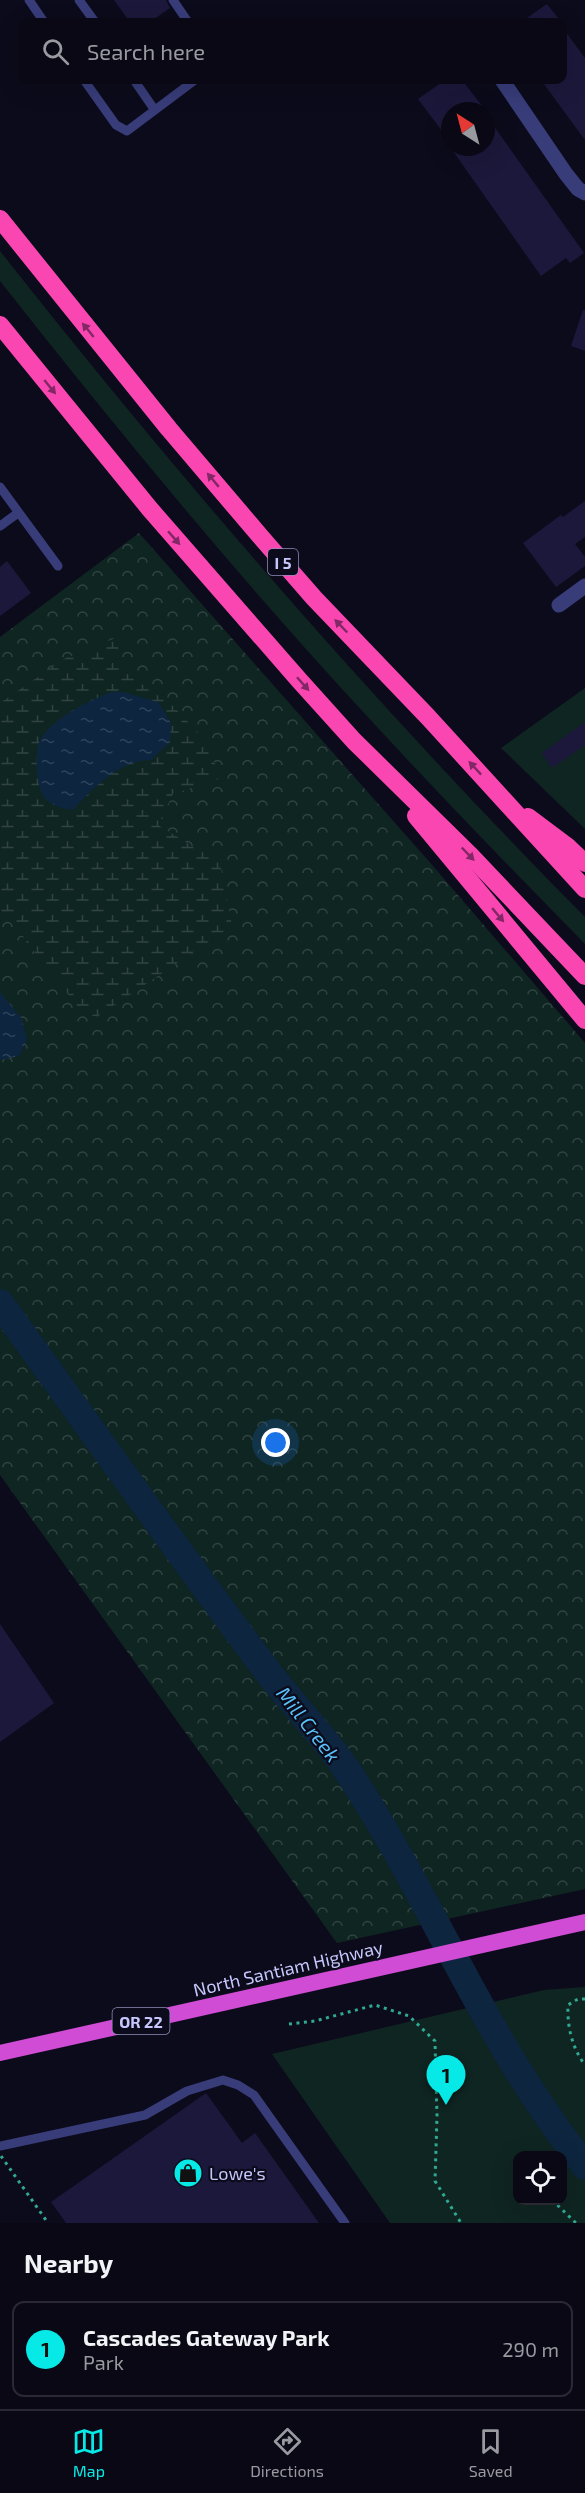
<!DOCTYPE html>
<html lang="en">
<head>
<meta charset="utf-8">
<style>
  body { margin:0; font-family:"Exo 2",sans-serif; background:#12111d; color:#f1f3f6 }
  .controls { position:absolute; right:18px; bottom:18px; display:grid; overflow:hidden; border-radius:12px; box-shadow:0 6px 24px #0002 }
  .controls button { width:54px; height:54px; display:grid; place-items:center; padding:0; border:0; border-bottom:2px solid #292934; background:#090814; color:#f1f3f6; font:30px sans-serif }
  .compass { position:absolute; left:441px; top:102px; width:54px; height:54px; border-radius:50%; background:#090814; box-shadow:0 6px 24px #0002; rotate:324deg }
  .you { position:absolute; left:276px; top:1443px; width:21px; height:21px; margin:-15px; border:4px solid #fff; border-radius:50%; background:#1a73e8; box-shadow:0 0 0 9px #1a73e833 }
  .badge { display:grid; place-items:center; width:39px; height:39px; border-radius:50%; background:#07e9e7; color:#111; font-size:20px; font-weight:700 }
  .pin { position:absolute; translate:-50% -50px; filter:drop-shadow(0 2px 3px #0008) }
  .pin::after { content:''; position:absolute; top:32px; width:21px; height:18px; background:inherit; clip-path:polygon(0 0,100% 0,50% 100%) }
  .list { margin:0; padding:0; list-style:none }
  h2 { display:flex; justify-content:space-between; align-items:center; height:78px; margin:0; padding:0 24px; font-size:26px }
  h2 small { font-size:20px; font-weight:400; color:#999aa0 }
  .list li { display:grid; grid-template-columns:39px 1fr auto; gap:18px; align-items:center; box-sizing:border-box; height:96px; margin:0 12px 12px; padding:0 12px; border:2px solid #292934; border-radius:12px }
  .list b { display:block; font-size:22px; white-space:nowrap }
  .list p { margin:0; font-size:20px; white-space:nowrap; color:#999aa0 }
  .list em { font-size:20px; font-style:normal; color:#999aa0 }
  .icon { flex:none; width:33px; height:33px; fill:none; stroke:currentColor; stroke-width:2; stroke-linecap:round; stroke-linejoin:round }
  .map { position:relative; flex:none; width:585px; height:2223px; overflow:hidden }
  .search { position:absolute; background:#090814; box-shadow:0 6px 24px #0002; left:18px; right:18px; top:18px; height:66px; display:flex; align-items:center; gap:15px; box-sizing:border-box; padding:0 21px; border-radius:12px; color:#999aa0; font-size:22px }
  .sheet { height:186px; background:#090814 }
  nav { display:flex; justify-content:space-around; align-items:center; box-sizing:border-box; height:84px; border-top:2px solid #292934; background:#090814; font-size:16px; color:#999aa0 }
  nav a { display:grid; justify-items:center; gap:3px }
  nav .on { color:#07e9e7 }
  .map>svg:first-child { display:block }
  .green { fill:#0f2521; fill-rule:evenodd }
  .forest { fill:url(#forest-crowns) }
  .wetland { fill:url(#wetland-marsh) }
  .water { fill:url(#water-ripples) }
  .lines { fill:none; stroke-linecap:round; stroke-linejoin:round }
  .river { stroke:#0d253e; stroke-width:28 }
  .building { fill:#1b183b }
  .path { stroke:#30a894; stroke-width:3; stroke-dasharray:3 4.5; stroke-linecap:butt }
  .service { stroke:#383c79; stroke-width:9 }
  .minor { stroke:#383c79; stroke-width:15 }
  .trunk { stroke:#d04cd5; stroke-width:16 }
  .motorway { stroke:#f946b0; stroke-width:18 }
  .oneway { fill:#822866 }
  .labels { text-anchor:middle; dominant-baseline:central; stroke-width:4.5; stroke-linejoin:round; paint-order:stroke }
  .shield { fill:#0c0b1b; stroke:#8f8fb9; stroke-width:1.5 }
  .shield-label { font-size:16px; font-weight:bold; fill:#c7c7fd }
  .street-label { font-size:18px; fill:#c7c7fd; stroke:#0c0b1b }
  .poi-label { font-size:18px; fill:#c7c7fd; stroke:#0c0b1b; text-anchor:start }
  .water-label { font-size:20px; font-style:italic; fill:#58c1fa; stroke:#0c0b1b }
</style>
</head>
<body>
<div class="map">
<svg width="585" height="2223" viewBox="0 0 585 2223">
  <defs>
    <pattern id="forest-crowns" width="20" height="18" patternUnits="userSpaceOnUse" patternTransform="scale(1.5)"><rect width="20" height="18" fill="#0f2521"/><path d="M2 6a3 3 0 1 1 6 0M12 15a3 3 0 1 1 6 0" fill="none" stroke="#304342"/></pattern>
    <pattern id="wetland-marsh" width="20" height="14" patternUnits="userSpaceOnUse" patternTransform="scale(1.5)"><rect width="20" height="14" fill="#0f2521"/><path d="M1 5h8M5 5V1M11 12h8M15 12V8" fill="none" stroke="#304342"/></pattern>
    <pattern id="water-ripples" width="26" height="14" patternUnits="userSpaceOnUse" patternTransform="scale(1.5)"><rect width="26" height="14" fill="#0d253e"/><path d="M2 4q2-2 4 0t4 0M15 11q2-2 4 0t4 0" fill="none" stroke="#2f435b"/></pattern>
  </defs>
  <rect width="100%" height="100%" fill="#0c0b1b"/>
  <!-- green -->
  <g class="green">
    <path d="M0,251c183,232 377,456 585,666v27c-106,-108 -211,-217 -310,-330 -95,-108 -186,-220 -275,-333z"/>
    <polygon points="585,688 585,829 501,748"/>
    <path d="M585,1987v236h-195l-118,-169 272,-64zM518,2156h44v44h-44z"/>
  </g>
  <!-- forest -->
  <polygon class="forest" points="139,533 433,866 585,1043 585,1889 337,1943 0,1475 0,637"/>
  <!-- wetland -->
  <polygon class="wetland" points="118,637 119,668 173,706 201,736 222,778 173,794 158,825 220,863 232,926 97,1017 82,1012 0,909 0,703 64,659"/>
  <!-- water -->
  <g class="water">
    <path d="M111,692h12l35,10 13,21 -1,19 -19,18c-31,0 -58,28 -78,50 -11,-2 -22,-4 -29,-13 -8,-10 -10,-48 -3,-59 16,-22 45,-36 70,-46z"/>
    <polygon points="0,992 22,1019 27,1040 19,1056 0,1060"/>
  </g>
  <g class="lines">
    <!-- river -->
    <path class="river" d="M0,1303c88,122 175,245 265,365 29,39 66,75 91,116 80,125 135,266 229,382"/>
  </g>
  <!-- building -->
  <g class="building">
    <polygon points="114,0 166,0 170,8 150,22 130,22"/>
    <polygon points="547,4 561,22 521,22"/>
    <polygon points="562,27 585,58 585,140 541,80 562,80"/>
    <polygon points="445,80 462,80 486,111 450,111 450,125 442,131 418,99"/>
    <polygon points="486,115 584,253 570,263 566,258 541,276 450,147 486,147"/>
    <polygon points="583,310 585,310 585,351 571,346"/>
    <polygon points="585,501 585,537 575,544 585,557 585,566 556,587 523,543 561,515 563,517"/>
    <polygon points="7,561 31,593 0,616 0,567"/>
    <polygon points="585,722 585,745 552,768 542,753"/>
    <polygon points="0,1624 54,1703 0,1742"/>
    <polygon points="206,2093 242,2143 255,2133 319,2223 66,2223 51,2202"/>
  </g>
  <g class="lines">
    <!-- path -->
    <g class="path">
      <path d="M585,1999h-7l-10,6c-1,21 4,43 17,60"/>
      <polyline points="289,2024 315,2021 375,2005 409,2016 435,2041 437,2116 435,2181 461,2223"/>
      <polyline points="1,2156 48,2223"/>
      <polyline points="552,2200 576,2223"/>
    </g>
    <!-- service -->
    <g class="service">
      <polyline points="29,0 44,22"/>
      <polyline points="79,0 95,22"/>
      <polyline points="173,0 188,22"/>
      <polyline points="84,80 116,125 127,131 195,80"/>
      <polyline points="134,80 154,109"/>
      <polyline points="0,487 58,566"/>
      <polyline points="0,526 18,513"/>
      <polyline points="0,2146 145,2115 187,2091 223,2080 238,2085 254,2095 345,2223"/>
    </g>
    <!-- minor -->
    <g class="minor">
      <polyline points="502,80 566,174 578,189 585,193"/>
      <polyline points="559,605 585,586"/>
    </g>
    <!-- trunk -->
    <polyline class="trunk" points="0,2053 585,1922"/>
    <!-- motorway -->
    <g class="motorway">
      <polyline points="0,219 169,429 260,536 314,598 428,717 585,889"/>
      <polyline points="0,325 149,508 299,680 354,741 471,856 585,976"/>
      <polyline points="416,816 585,1020"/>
      <polyline points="528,817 568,847 585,863"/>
    </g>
  </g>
  <!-- one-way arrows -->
  <defs><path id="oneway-solid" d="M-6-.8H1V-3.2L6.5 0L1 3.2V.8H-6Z" transform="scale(1.5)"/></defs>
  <g class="oneway">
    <use href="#oneway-solid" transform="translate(88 330) rotate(-129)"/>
    <use href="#oneway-solid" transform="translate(50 387) rotate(51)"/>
    <use href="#oneway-solid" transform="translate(213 480) rotate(-130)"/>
    <use href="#oneway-solid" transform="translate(174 538) rotate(49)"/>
    <use href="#oneway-solid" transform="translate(341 626) rotate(-134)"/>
    <use href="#oneway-solid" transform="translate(303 684) rotate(48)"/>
    <use href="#oneway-solid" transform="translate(475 768) rotate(-133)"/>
    <use href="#oneway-solid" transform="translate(468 854) rotate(46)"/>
    <use href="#oneway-solid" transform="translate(498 915) rotate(50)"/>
  </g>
  <!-- icons -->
  <defs>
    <g id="shop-disc" transform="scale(1.5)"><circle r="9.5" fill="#07e9e7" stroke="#0c0b1b"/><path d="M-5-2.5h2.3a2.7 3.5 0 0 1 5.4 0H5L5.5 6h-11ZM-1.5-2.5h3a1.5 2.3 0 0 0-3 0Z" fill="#111"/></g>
  </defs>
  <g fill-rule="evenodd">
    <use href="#shop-disc" x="188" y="2173"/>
  </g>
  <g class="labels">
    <!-- shield labels -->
    <g class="shield">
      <rect x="268" y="549" width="30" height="26" rx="4.5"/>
      <rect x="112.5" y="2008" width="57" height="26" rx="4.5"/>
    </g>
    <g class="shield-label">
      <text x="283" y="562">I 5</text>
      <text x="141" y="2021">OR 22</text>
    </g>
    <!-- street labels -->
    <g class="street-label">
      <text transform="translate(288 1968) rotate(-13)">North Santiam Highway</text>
    </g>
    <!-- poi labels -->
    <g class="poi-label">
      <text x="209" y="2173">Lowe's</text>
    </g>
    <!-- water labels -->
    <g class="water-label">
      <text transform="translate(309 1724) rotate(52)">Mill Creek</text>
    </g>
  </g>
</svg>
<div class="controls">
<button><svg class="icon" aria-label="locate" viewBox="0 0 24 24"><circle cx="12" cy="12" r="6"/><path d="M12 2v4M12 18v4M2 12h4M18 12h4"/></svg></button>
</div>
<svg class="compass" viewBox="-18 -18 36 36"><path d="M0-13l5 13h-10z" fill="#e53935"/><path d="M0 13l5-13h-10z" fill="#999aa0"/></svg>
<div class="you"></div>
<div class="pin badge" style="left:446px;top:2105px">1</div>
<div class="search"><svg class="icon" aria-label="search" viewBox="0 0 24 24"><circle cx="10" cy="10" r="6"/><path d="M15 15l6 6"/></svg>Search here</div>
</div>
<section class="sheet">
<h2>Nearby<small></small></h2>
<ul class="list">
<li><span class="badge">1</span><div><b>Cascades Gateway Park</b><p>Park</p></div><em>290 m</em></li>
</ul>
</section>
<nav>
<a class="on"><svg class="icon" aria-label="map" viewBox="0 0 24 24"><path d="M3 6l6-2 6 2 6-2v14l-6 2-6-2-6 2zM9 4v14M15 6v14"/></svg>Map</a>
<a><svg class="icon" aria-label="directions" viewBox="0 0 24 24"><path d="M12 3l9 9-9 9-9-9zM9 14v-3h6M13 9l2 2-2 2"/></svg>Directions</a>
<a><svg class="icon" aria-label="saved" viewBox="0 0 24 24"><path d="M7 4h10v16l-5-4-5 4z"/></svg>Saved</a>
</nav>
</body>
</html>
